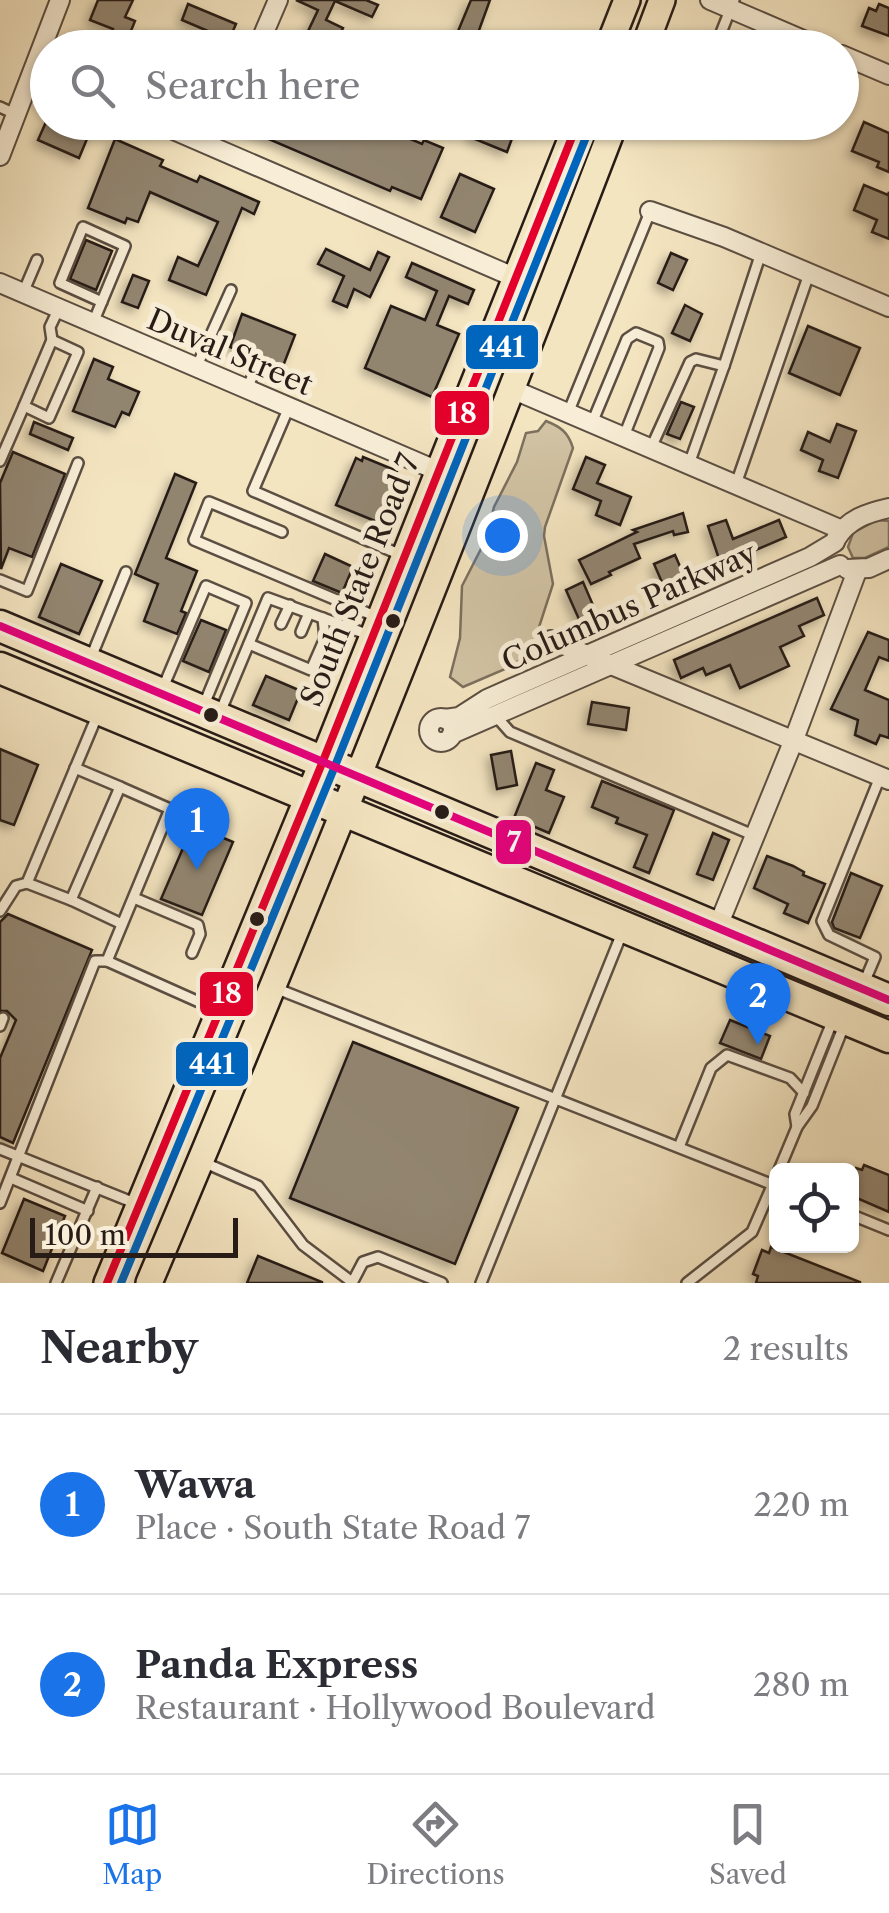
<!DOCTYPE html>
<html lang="en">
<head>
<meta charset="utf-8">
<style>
  body { margin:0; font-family:"Libre Caslon Text",serif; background:#f7f7f7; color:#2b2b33 }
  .controls { position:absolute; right:30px; bottom:30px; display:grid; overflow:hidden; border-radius:15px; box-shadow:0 2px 8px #0004 }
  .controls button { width:90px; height:90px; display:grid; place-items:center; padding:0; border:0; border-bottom:2px solid #e1e1e2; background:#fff; color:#2b2b33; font:50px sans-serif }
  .scale { position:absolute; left:30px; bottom:25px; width:208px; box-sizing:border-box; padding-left:10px; border:5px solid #281c17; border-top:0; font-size:28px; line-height:35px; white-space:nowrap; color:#281c17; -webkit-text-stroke:8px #f8eed7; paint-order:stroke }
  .you { position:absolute; left:502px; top:535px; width:35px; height:35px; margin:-25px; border:8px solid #fff; border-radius:50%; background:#1a73e8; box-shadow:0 0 0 15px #1a73e833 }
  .badge { display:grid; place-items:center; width:65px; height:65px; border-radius:50%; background:#1a73e8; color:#fff; font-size:32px; font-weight:700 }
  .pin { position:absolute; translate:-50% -82px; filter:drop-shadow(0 2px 5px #0008) }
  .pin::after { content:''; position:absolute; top:52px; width:35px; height:30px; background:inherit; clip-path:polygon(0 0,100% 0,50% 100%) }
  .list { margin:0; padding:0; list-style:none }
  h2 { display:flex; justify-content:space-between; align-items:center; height:130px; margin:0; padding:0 40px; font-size:42px }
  h2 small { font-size:32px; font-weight:400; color:#7c7c81 }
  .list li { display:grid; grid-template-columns:65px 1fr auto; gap:30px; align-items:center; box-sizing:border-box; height:180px; padding:0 40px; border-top:2px solid #e1e1e2 }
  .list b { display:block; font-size:38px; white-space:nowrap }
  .list p { margin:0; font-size:32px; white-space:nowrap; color:#7c7c81 }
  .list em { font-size:32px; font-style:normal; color:#7c7c81 }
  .icon { flex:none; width:55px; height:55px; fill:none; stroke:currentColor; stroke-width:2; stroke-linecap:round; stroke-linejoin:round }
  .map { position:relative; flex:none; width:889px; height:1283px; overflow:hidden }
  .search { position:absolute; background:#fff; box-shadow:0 2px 8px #0004; left:30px; right:30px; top:30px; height:110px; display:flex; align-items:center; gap:25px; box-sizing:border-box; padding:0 35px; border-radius:55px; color:#7c7c81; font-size:38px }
  .sheet { height:490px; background:#fff }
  nav { display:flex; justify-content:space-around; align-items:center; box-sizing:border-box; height:140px; border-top:2px solid #e1e1e2; background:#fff; font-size:28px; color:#7c7c81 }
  nav a { display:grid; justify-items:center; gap:5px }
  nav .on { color:#1a73e8 }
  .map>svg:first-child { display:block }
  .green { fill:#d1c3a4; stroke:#7c705e; stroke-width:2.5 }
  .building { fill:#92856f; stroke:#281c17; stroke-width:2.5; filter:url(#shadow) }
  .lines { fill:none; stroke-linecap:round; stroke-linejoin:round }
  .lane-casing { stroke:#5b4e42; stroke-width:14 }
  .street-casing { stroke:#5b4e42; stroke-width:22 }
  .primary-casing { stroke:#281c17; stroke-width:30 }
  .highway-casing { stroke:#281c17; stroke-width:35 }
  .lane { stroke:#f8eed7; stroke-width:9 }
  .street { stroke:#f8eed7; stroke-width:18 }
  .primary { stroke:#f4e5c1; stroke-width:25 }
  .highway { stroke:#f4e5c1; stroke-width:30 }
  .bus-1-casing { stroke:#f8eed7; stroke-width:15 }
  .bus-2-casing { stroke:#f8eed7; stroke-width:15 }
  .bus-3-casing { stroke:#f8eed7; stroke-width:15 }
  .bus-1 { stroke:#e4002b; stroke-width:8 }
  .bus-2 { stroke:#0065bd; stroke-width:8 }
  .bus-3 { stroke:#e5007d; stroke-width:8 }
  .bus-dot { fill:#281c17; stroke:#f8eed7; stroke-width:4 }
  .labels { text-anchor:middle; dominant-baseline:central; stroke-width:10; stroke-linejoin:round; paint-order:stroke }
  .street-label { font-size:30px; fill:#281c17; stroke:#f8eed7 }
  .line-badge { stroke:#f8eed7; stroke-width:4 }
  .badge-label { font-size:28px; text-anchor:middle; font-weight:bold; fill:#fff }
</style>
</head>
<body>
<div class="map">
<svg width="889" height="1283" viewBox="0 0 889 1283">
  <defs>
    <filter id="shadow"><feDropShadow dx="-4.5" dy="4.5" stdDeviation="5" flood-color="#0004"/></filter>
  </defs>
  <rect width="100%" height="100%" fill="#f4e5c1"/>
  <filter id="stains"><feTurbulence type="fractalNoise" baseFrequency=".002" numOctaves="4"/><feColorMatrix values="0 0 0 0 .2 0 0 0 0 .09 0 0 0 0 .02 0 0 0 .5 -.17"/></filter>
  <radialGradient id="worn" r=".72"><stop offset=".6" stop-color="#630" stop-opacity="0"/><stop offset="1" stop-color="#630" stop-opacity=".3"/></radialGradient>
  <!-- green -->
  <g class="green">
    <path d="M546,421c15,6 22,11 27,27l-28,79 -1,9 9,48 -22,68 -19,14 -49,21 -13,-10 10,-39 2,-52 24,-47 8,-32 23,-45 9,-29 12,-2z"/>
    <polygon points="877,520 889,521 889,547 865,558 853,558 848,547 853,533"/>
  </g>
  <!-- building -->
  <g class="building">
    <polygon points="98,0 133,0 125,17 135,21 124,48 106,48 113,29 90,20"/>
    <polygon points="296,0 366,0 378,5 372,17 335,1 326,20 343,28 333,48 300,48 318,10"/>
    <polygon points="471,0 490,0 474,44 456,36"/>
    <polygon points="188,4 236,24 229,40 182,20"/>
    <polygon points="879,4 889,8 889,36 862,26 869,8 876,11"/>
    <polygon points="46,122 68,132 72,122 94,122 79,158 38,140"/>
    <polygon points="229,122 290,122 322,136 327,122 370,122 422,144 424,140 443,148 421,199 392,187 390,191"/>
    <polygon points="476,122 518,122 507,152 470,137"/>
    <polygon points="864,122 889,133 889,172 877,167 879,162 852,151"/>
    <polygon points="115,139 163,160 160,166 197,182 200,176 259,202 254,214 242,208 206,295 169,280 178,257 198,266 218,222 150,192 138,222 127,218 125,223 88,208"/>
    <polygon points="460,174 494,189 475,232 441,217"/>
    <polygon points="864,185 888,195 889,192 889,239 872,232 877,220 854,210"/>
    <polygon points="86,240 112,251 96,290 70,279"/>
    <polygon points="326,249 370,270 378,252 389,257 370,297 354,289 347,307 333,301 344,276 318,264"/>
    <polygon points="671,253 687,260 673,290 658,283"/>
    <polygon points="412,263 474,290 468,304 449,296 437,325 459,334 432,397 365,368 391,306 425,320 437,291 406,277"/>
    <polygon points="133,275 149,281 138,308 122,302"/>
    <polygon points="685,305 702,314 690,341 672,333"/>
    <polygon points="242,314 295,335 280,374 263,368 266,361 230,347"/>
    <polygon points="808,326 860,348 840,395 789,373"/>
    <polygon points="94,359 113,367 108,379 139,392 129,415 122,412 115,427 73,411"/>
    <polygon points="681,402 694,407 680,439 667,434"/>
    <polygon points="34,422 73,438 68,450 30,434"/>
    <polygon points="837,424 856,431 838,478 819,471 823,460 801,450 808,432 830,442"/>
    <polygon points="13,452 65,474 32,557 9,548 1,569 0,483"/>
    <polygon points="363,457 397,471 395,475 399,477 380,523 336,505 356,458 362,461"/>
    <polygon points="586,457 605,465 597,483 631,497 620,525 596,515 601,501 573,489"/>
    <polygon points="175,474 196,483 166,558 197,571 181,611 186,613 177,634 144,621 158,584 135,574"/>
    <polygon points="683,513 688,532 674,535 673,531 634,544 640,558 609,572 611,575 591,584 579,560 637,532 633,530"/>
    <polygon points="726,520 733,539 779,520 786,537 721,565 708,526"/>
    <polygon points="325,554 353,567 342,593 313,581"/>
    <polygon points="675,555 686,580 665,589 654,564"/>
    <polygon points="61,564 102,581 79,634 39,617"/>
    <polygon points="583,582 599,619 582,626 566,590"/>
    <polygon points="817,598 824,615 799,626 804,636 780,647 789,666 740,688 730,665 706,675 703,668 681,678 674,660"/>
    <polygon points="201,620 226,630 209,672 183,661"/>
    <polygon points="868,632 889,640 889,661 879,657 865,690 889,700 889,738 880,735 876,744 855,735 858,720 831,709"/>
    <polygon points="266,676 301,691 289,720 253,705"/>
    <polygon points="592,702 629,708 626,730 588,724"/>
    <polygon points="0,749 38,765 14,825 0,820"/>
    <polygon points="511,751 517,785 497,789 491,755"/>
    <polygon points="536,763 554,770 546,790 564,797 549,833 514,818"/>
    <polygon points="602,781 674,810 649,873 634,867 647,835 616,823 618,818 592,807"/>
    <polygon points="193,825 233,842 202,915 161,899"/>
    <polygon points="713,833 729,840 713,880 697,874"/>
    <polygon points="767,856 793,866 804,872 803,875 825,884 808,923 784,913 788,904 754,888"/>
    <polygon points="851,873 882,886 860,938 834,928 832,922"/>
    <polygon points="8,914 92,950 13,1143 0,1137 0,1058 16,1020 7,1011 0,1011 0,922"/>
    <polygon points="730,1020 770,1036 761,1059 720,1043"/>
    <polygon points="353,1042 518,1108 455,1264 290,1198"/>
    <polygon points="864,1165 889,1175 889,1212 852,1196 852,1179 856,1168 862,1170"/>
    <polygon points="24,1199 65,1216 43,1271 2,1253"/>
    <polygon points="771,1247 860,1282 860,1283 756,1283 758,1276 753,1274 762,1250 769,1253"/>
    <polygon points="258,1256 322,1282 322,1283 247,1283"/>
  </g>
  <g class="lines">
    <!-- lane casing -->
    <g class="lane-casing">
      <g id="lane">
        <polyline points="492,48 495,42"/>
        <polyline points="715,48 734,0"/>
        <polyline points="0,107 15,114"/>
        <polyline points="23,293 37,260"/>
        <polyline points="93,323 125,246 83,227 60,283 102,302"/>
        <polygon points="52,340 78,352 49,418 24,406"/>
        <polyline points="52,340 50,327 59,308"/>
        <polyline points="238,358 253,365 255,370 247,389"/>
        <polyline points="724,366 761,253"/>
        <polyline points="196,368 231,290"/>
        <polyline points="289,407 253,491 401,555"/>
        <polyline points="568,413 650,212"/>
        <polyline points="592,423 627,339 636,333 658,342 659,348 624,436"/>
        <polyline points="651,448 690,362 696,359 724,366 689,464"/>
        <polyline points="0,461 24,406"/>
        <polyline points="736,484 809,274"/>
        <polyline points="282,532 209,502 194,540 377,617"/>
        <polyline points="0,580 27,591 78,463"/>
        <polyline points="281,624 290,605"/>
        <polyline points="301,632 309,613"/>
        <polyline points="249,644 311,670 325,638 323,618"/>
        <polyline points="90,660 126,572"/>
        <polyline points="162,690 206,586 246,603 203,707"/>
        <polyline points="494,714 510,732 753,835"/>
        <polyline points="219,715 268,598 369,635"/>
        <polyline points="27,883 71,900 120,787 75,768"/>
        <polyline points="134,898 198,925 200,934 192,953"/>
        <polyline points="71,900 122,924"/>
        <polyline points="0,911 16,886 27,883 97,716"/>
        <polyline points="107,961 217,1010"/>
        <polyline points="864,983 875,957 829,935 822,921 880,777"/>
        <polyline points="275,988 776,1186"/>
        <polyline points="0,1026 3,1018"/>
        <polyline points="797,1127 795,1114 834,1017"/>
        <polyline points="679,1147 711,1068 727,1055 790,1078 804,1093"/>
        <polyline points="0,1149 137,1204"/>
        <polyline points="203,1162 258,1186 303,1245 352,1282"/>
        <polyline points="779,1170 797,1127 812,1106 845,1023"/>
        <polyline points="11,1178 88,1211"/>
        <polyline points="0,1203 95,961 107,961 170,809 120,787"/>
        <polyline points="852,1215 889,1230"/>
        <polyline points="56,1283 97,1187"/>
        <polyline points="352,1283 363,1262 378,1257 442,1283"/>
        <polyline points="481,1283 622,933"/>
        <polyline points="687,1283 752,1232 776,1177"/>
      </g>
    </g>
    <!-- street casing -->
    <g class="street-casing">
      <g id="street">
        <polyline points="710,0 822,48"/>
        <polyline points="263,35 278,0"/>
        <polyline points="842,55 889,75"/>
        <polyline points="155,122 516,278"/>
        <polyline points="0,156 60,0"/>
        <polyline points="650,211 724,237 889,307"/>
        <polyline points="0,283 438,471"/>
        <polyline points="514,390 842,530"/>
        <path d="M836,539c12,-20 31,-26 53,-31"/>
        <polyline points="847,569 869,568 889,559"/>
        <polyline points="551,640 889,780"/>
        <circle cx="441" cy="730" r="12"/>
        <polyline points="445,719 459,717 487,699 810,557 835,542"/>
        <polyline points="452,734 840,565"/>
        <polyline points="718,926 793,742 857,571"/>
      </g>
    </g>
    <!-- primary casing -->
    <g class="primary-casing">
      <g id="primary">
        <polyline points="608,48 627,0"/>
        <polyline points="644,48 662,0"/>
        <polyline points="107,1283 323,761 578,122"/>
        <path d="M149,1283c163,-384 316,-771 466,-1161"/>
      </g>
    </g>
    <!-- highway casing -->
    <g class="highway-casing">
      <g id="highway">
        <polyline points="0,626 889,1000"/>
        <polyline points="0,668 889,1037"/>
      </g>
    </g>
    <!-- lane -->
    <use href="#lane" class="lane"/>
    <!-- street -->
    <use href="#street" class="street"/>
    <!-- primary -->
    <use href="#primary" class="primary"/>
    <!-- highway -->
    <use href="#highway" class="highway"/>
    <!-- bus-1 casing -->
    <g class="bus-1-casing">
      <polyline id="bus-1" points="107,1283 323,761 578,122"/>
    </g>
    <!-- bus-2 casing -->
    <g class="bus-2-casing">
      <polyline id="bus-2" points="121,1283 335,766 590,127"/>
    </g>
    <!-- bus-3 casing -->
    <g class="bus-3-casing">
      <polyline id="bus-3" points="0,626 889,1000"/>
    </g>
    <!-- bus-1 -->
    <use href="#bus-1" class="bus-1"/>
    <!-- bus-2 -->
    <use href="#bus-2" class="bus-2"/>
    <!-- bus-3 -->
    <use href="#bus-3" class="bus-3"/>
  </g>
  <!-- markers -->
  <g class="bus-dot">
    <circle cx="393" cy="621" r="9"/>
    <circle cx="211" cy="715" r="9"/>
    <circle cx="442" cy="812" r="9"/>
    <circle cx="257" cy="919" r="9"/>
  </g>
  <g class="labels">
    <!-- street labels -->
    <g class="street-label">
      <text transform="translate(230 352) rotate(23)">Duval Street</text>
      <text transform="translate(360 580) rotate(-68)">South State Road 7</text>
      <text transform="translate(629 607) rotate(-24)">Columbus Parkway</text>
    </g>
  </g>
  <g class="line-badge">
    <rect x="464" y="323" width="76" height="48" rx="10" fill="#0065bd"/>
    <rect x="433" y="389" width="58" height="48" rx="10" fill="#e4002b"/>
    <rect x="494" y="818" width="39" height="48" rx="10" fill="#e5007d"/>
    <rect x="198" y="970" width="57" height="48" rx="10" fill="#e4002b"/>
    <rect x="174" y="1040" width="76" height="48" rx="10" fill="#0065bd"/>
  </g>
  <g class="badge-label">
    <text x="502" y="357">441</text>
    <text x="462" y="423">18</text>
    <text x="514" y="852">7</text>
    <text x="227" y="1003">18</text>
    <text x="212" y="1074">441</text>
  </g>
  <rect width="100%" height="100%" filter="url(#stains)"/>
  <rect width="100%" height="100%" fill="url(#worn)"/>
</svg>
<div class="controls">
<button><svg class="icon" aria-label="locate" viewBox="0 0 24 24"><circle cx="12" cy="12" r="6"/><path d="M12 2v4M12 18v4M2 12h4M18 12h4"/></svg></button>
</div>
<div class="scale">100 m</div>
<div class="you"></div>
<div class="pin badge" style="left:197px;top:870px">1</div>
<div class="pin badge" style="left:758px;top:1045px">2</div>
<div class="search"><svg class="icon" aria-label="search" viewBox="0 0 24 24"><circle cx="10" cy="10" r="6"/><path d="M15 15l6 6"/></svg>Search here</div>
</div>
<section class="sheet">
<h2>Nearby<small>2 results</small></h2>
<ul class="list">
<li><span class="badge">1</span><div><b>Wawa</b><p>Place · South State Road 7</p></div><em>220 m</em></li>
<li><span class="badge">2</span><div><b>Panda Express</b><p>Restaurant · Hollywood Boulevard</p></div><em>280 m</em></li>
</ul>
</section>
<nav>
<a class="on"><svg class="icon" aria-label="map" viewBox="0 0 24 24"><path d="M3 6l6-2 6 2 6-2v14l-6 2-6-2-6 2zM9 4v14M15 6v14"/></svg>Map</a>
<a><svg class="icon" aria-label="directions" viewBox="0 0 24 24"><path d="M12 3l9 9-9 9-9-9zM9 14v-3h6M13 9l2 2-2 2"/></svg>Directions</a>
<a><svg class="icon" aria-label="saved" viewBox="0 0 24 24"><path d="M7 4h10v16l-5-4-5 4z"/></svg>Saved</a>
</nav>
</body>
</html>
